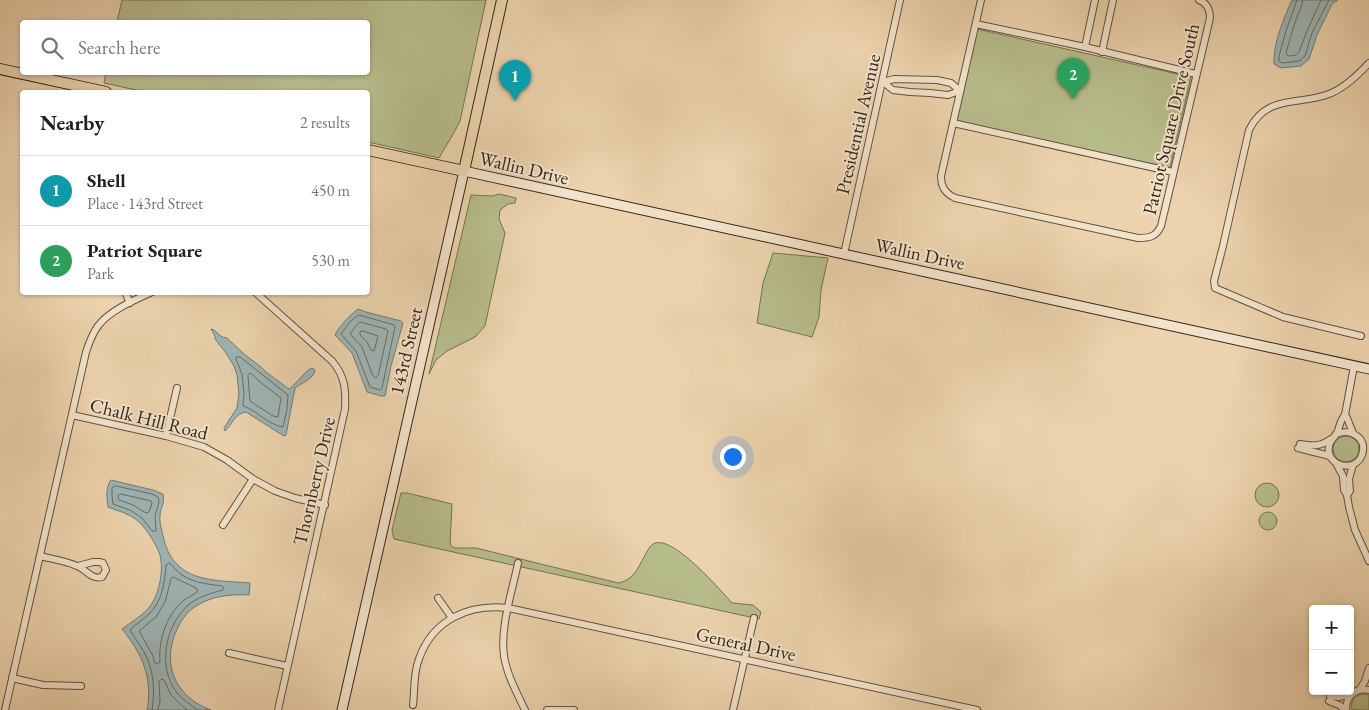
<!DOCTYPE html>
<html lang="en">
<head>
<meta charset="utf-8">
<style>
  body { margin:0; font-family:"EB Garamond",serif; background:#f2f2f2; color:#202124 }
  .controls { position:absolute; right:15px; bottom:15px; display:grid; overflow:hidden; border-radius:5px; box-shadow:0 1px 4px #0004 }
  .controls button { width:45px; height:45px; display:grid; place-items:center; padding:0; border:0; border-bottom:1px solid #e0e0e0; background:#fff; color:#202124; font:25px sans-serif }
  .you { position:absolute; left:732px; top:456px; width:18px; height:18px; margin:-12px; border:4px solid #fff; border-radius:50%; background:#1a73e8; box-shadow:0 0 0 8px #1a73e833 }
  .badge { display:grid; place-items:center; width:32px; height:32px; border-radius:50%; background:#1a73e8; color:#fff; font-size:16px; font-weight:700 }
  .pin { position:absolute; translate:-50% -41px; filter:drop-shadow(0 1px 2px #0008) }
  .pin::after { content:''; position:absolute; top:26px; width:18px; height:15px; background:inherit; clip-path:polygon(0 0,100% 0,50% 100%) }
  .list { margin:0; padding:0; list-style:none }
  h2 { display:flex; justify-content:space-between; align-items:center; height:65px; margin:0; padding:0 20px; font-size:21px }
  h2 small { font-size:16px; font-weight:400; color:#757577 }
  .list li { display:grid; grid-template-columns:32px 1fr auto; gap:15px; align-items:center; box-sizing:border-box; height:70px; padding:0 20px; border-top:1px solid #e0e0e0 }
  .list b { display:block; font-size:19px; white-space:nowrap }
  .list p { margin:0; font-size:16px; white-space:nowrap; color:#757577 }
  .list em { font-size:16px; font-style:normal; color:#757577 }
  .icon { flex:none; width:28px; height:28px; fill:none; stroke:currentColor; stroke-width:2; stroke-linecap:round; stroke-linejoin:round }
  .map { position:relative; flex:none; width:1369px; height:710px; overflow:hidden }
  .search { position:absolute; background:#fff; box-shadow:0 1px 4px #0004; left:20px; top:20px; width:350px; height:55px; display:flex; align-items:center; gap:12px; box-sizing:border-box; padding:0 18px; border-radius:5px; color:#757577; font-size:19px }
  .panel { position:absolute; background:#fff; box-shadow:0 1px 4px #0004; left:20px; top:90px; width:350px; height:205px; border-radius:5px }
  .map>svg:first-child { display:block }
  .green { fill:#b7bc8b; stroke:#747253 }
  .water { fill:#9eb5b5; stroke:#737c77 }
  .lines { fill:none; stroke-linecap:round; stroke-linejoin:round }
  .shore { stroke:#686e68; stroke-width:1 }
  .street-casing { stroke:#605240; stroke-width:8 }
  .secondary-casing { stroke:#32271b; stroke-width:11 }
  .primary-casing { stroke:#32271b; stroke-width:12 }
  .street { stroke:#f3e2ca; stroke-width:6 }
  .secondary { stroke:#f3e2ca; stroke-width:9 }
  .primary { stroke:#ecd3ad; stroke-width:10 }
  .labels { text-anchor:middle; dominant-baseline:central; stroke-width:4; stroke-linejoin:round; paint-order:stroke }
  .street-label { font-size:19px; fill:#32271b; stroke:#f3e2ca }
</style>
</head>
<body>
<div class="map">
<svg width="1369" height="710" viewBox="0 0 1369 710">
  <rect width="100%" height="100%" fill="#ecd3ad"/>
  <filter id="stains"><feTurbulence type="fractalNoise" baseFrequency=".004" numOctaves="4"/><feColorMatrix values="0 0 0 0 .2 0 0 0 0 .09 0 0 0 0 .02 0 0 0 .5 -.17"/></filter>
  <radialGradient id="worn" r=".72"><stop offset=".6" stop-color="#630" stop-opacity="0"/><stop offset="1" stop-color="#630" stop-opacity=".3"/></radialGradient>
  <!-- green -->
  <g class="green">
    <path d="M122,0h364l-26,121c-6,13 -14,24 -21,37l-71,-16v-50h-223l-41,-9 2,-11h262v-50h-251z"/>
    <polygon points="977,29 1191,77 1170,168 956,121"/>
    <polygon points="499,194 516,198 515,203 508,204 500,210 499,219 505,233 485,326 475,337 447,351 436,360 429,374 471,195 492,196"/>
    <polygon points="773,253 828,258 821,290 819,317 812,337 757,323 763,283"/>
    <circle cx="1346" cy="449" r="13"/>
    <circle cx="1267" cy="495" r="12"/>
    <path d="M401,493h6l45,11 -2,40 4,4h22l142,35c20,-4 21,-21 32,-36 15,-22 71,44 82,56l21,2 8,7 -2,7 -365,-80 -2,-9z"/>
    <circle cx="1268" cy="521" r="9"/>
    <path d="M1362,694l7,1v15h-17c-2,-8 2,-14 10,-16z"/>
  </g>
  <!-- water -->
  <g class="water">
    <path d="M1292,0h46l-6,4 -15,31 -8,24 -8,7 -20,2 -7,-4c-1,-21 10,-46 18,-64z"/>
    <path d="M358,309l8,3 35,9 2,2 -12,43 -6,30h-4l-14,-4 -15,-39 -17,-18c5,-10 14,-19 23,-26z"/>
    <path d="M211,329l3,1 8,7 5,1 17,16 17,13 5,5 23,17 3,-2 16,-17 4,-2 3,2c-1,9 -14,13 -20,18l-9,47 -2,1 -38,-24c-12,2 -13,12 -21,19l-1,-3 13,-20 2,-14 -2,-19 -3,-9 -8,-13 -11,-14v-3z"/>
    <path d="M111,480l42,10 10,4c2,12 -3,13 -3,22 -1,6 2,14 3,20 10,47 49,44 87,47l-1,12c-20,-1 -39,1 -56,13 -7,5 -12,13 -16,21 -16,35 -2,68 34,81h-64c6,-33 -5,-56 -25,-81 8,-6 18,-12 25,-19 12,-13 17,-38 13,-55 -3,-9 -13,-26 -21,-33 -8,-8 -21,-11 -31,-15 -1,-9 -3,-19 3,-27z"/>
  </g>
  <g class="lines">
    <!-- shore -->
    <g class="shore">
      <polyline points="1297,0 1286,31 1279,56 1279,61 1282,63 1299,61 1305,56 1312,33 1329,0"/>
      <path d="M1303,0c-1,7 -5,13 -7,20 -4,11 -7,22 -10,33l2,3 8,-1 3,-3 8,-21 14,-31"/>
      <polygon points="359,315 394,325 395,327 382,388 380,390 370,387 356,351 341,334 350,322"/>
      <polygon points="360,322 386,329 388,331 378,376 376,378 373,376 362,347 350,334 355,327"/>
      <polygon points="363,331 378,336 374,351 371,350 367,342 360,335 360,332"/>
      <path d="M237,357h3l48,38 -1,14 -4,18c-15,-2 -26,-17 -40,-21l1,-12 -2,-20 -6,-15z"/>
      <polygon points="250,373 253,375 259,381 281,398 278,417 273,416 250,401 248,376"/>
      <polygon points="116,486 152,494 158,497 159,502 155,516 156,529 156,531 152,531 142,518 130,510 113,504 112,496 112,488"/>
      <polygon points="121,494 151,501 152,503 149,512 146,513 133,505 119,500 118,496"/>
      <path d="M173,577l23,11 2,3c-4,4 -9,6 -14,9 -17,15 -26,39 -24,62l-3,2 -2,-1 -3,-9 -13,-23 17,-14 9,-15 6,-23z"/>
      <path d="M152,710c3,-17 2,-36 -5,-52 -4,-10 -12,-19 -17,-28 6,-6 13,-10 19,-16 13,-12 16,-32 17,-49l3,-2c3,2 5,5 8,8 13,12 30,13 45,15l2,2 -1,2c-12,3 -25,7 -35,15 -23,21 -31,62 -11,88 6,7 14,12 21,17"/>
      <polyline points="158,710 160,701 159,681 162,679 164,680 171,695 187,710"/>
    </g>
    <!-- street casing -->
    <g class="street-casing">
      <g id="street">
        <path d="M981,0l-40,176c0,11 4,17 14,22l183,40c11,0 18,-1 23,-12l49,-208c0,-8 -3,-15 -11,-18"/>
        <polyline points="976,24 1085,47 1196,74"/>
        <polyline points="1085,47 1095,0"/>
        <polyline points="1102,52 1113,0"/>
        <polyline points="883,82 894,79 937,80 951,83 960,91"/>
        <polyline points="883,82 893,90 910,92 930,93 948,95 960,91"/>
        <polyline points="953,123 1173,172"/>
        <polyline points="844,254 900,0"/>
        <polyline points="125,292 130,303"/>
        <path d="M255,292l77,69c13,15 14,29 13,48l-67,301"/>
        <path d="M1361,336l-78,-19 -68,-29 -1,-7 9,-35 26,-116c18,-36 48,-24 80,-36 16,-6 29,-19 40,-31"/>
        <polyline points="72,415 166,436 204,447 227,460 253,479 275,491 295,498 325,505"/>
        <polyline points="1345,415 1347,418 1353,433"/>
        <path d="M1336,434c15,-6 32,4 26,21 -7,19 -37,11 -33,-9 1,-6 6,-9 8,-13 3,-7 3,-13 8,-18l9,-49"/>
        <polyline points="166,436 177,388"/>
        <path d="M1300,444c12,2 20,3 31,-5"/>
        <polyline points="1298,448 1330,456"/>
        <polyline points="1337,465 1343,476 1344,490 1347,495 1349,507 1355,530 1369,561"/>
        <polyline points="1347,495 1350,491 1349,479 1353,465"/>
        <polyline points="223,525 253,479"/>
        <path d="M40,556c12,3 26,5 37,10 9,3 14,14 25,11l4,-7 -3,-7 -4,-1h-6l-15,4"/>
        <path d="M518,563c-6,29 -18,64 -14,93 3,19 13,37 21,54"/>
        <polyline points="438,598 452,618"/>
        <polyline points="229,653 287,666"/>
        <polyline points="12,678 43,685 81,686"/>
        <polyline points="1360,689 1365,681 1369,668"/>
        <polyline points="1330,696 1338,697 1351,695"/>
        <polyline points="1329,701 1339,705 1346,710"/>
        <path d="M413,705c2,-16 0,-31 6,-46 14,-40 50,-55 89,-51l469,102"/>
        <path d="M5,710l81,-358c3,-9 6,-18 12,-26 11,-15 36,-26 54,-34"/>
        <polyline points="547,710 574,710"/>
        <polyline points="733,710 754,618"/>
        <path d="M1346,710c0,-14 9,-23 23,-20"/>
      </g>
    </g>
    <!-- secondary casing -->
    <g class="secondary-casing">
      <polyline id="secondary" points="342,710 464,171 1369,369"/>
    </g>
    <!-- primary casing -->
    <g class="primary-casing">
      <g id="primary">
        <polyline points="0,69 106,92"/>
        <polyline points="368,150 464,171 502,0"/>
      </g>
    </g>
    <!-- street -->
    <use href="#street" class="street"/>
    <!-- secondary -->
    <use href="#secondary" class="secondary"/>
    <!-- primary -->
    <use href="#primary" class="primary"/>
  </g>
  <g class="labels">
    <!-- street labels -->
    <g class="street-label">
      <text transform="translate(1171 119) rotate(-77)">Patriot Square Drive South</text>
      <text transform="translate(858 124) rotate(-77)">Presidential Avenue</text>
      <text transform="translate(524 168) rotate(13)">Wallin Drive</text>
      <text transform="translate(920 254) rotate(12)">Wallin Drive</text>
      <text transform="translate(406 351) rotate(-77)">143rd Street</text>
      <text transform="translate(149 419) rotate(14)">Chalk Hill Road</text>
      <text transform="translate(314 481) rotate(-77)">Thornberry Drive</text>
      <text transform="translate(746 644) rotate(12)">General Drive</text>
    </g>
  </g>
  <rect width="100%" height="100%" filter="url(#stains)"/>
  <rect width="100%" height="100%" fill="url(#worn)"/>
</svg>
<div class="controls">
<button>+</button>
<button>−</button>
</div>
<div class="you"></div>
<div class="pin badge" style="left:515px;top:101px;background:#0f9aa8">1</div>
<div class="pin badge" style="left:1073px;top:99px;background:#2e9e5b">2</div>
<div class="search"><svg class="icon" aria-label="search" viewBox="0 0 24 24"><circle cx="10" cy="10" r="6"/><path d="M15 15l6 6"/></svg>Search here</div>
<section class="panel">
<h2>Nearby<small>2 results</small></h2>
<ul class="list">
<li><span class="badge" style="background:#0f9aa8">1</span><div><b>Shell</b><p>Place · 143rd Street</p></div><em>450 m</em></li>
<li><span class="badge" style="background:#2e9e5b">2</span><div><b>Patriot Square</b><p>Park</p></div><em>530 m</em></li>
</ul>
</section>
</div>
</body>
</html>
